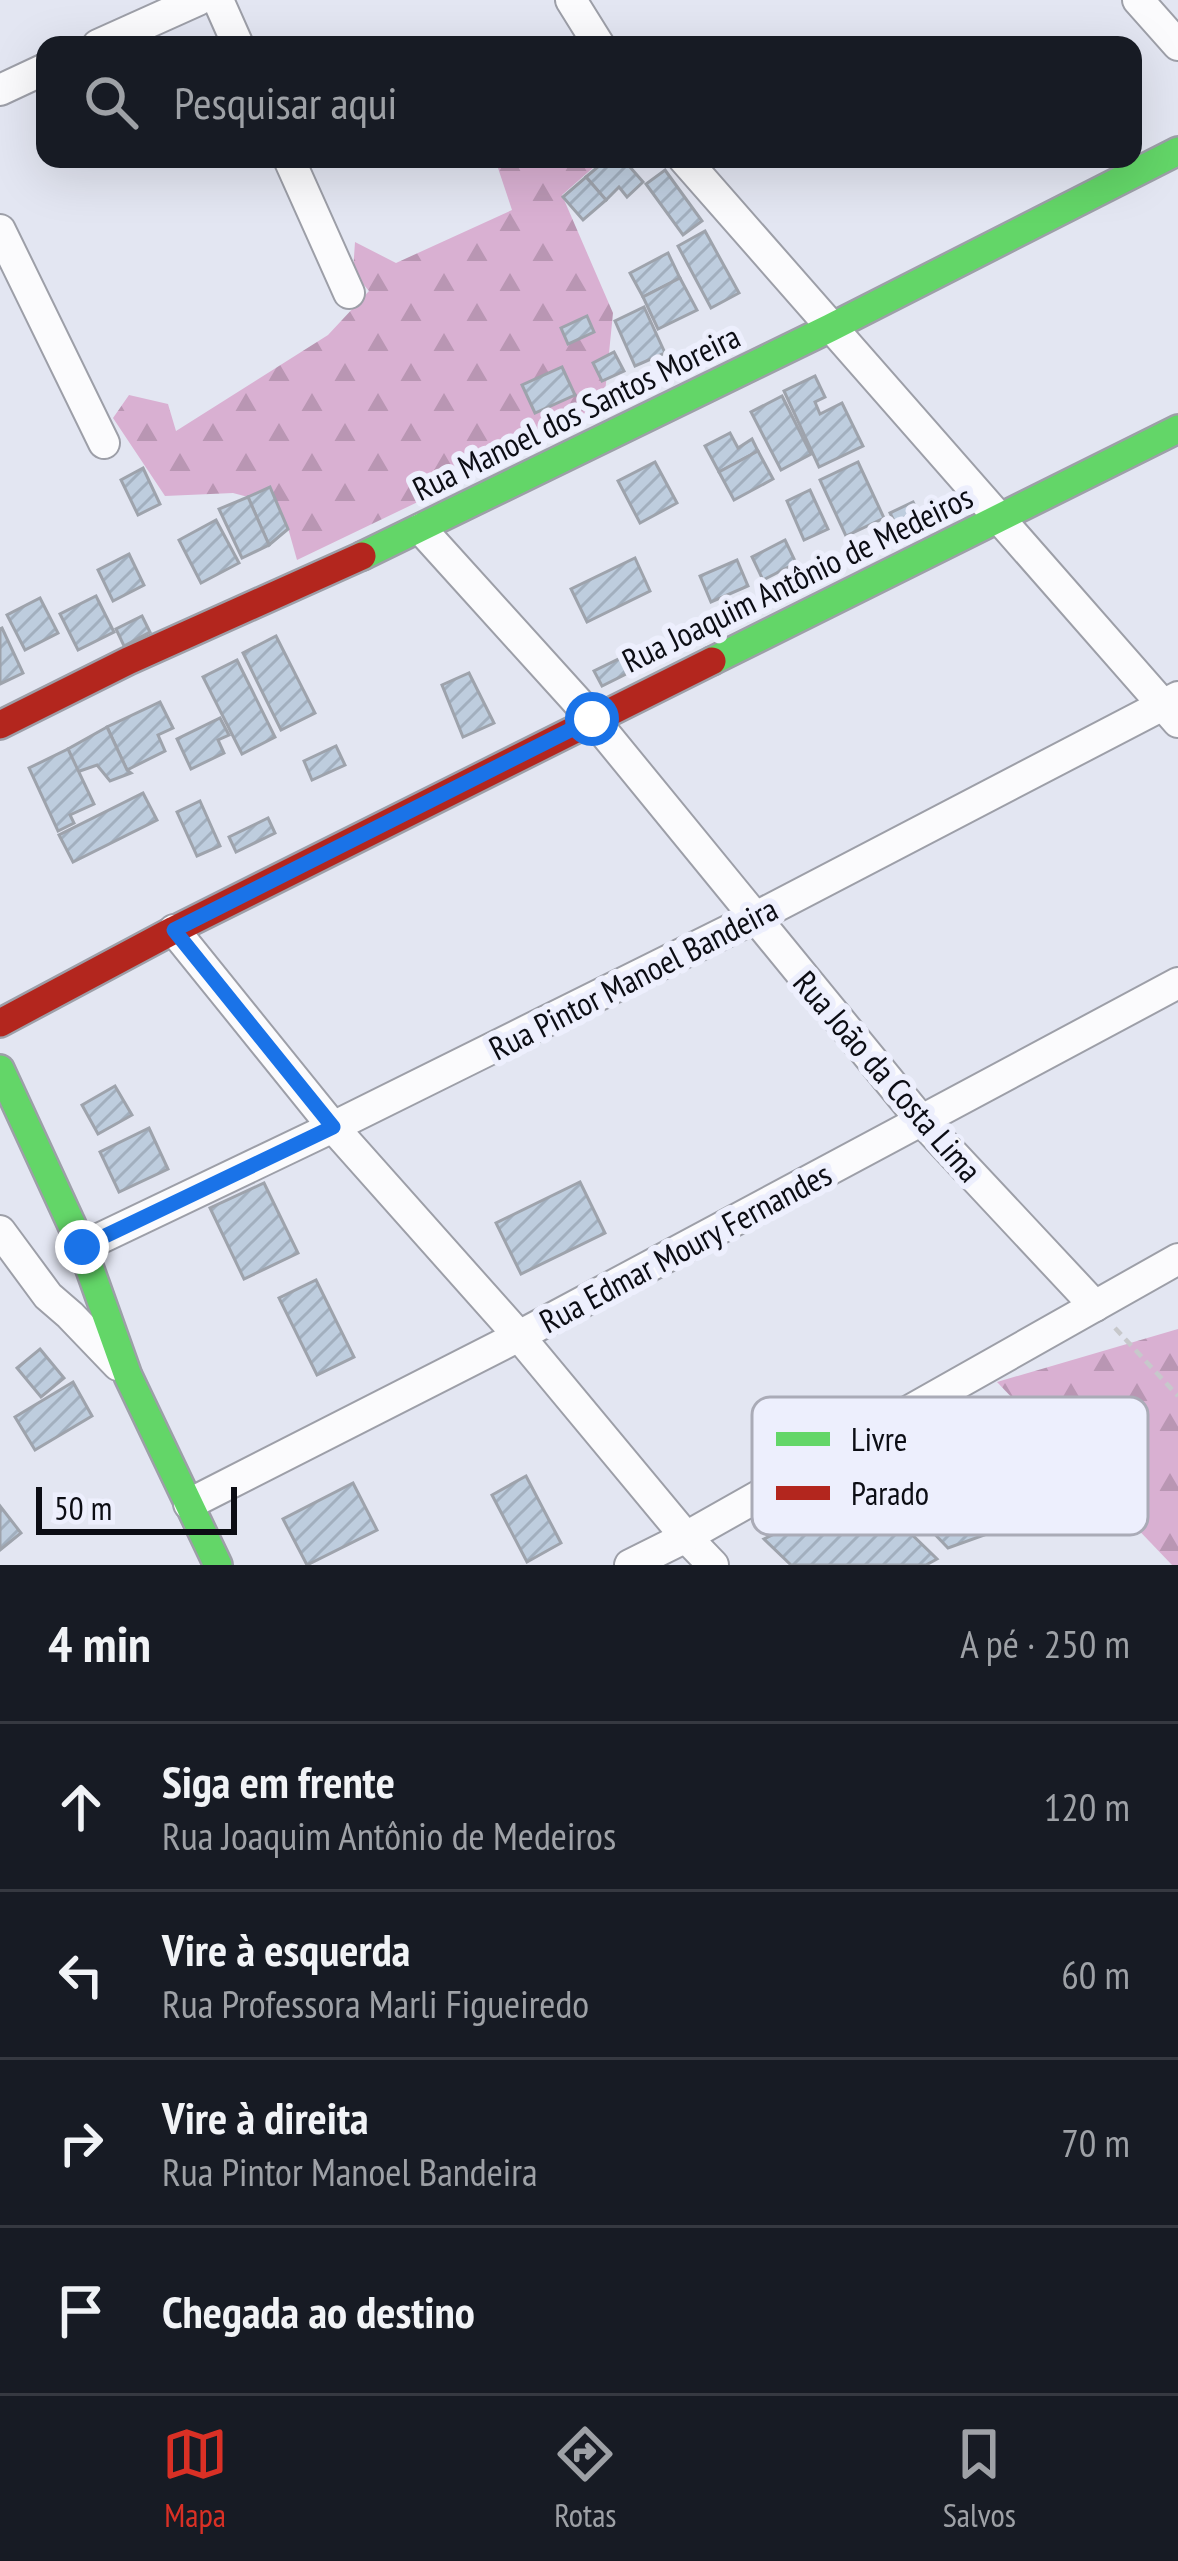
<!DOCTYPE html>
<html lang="pt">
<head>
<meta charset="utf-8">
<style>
  body { margin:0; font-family:"PT Sans Narrow",sans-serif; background:#20242c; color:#f1f3f6 }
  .scale { position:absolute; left:36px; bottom:30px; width:201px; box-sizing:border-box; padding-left:12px; border:6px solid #0c0d14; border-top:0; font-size:33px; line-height:42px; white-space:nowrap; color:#0c0d14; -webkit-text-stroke:9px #edeffd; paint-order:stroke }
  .stop { position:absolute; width:36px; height:36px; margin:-27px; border:9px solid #1a73e8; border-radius:50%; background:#fff }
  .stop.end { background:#1a73e8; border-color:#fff; box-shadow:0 3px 12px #0008 }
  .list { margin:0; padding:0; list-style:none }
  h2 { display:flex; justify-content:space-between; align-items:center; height:156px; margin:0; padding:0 48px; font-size:51px }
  h2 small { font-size:39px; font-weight:400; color:#9ea1a6 }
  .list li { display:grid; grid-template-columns:78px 1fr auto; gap:36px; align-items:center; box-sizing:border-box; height:168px; padding:0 48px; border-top:3px solid #363941 }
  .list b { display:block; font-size:45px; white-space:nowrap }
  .list p { margin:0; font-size:39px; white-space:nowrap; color:#9ea1a6 }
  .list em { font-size:39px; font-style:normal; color:#9ea1a6 }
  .icon { flex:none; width:66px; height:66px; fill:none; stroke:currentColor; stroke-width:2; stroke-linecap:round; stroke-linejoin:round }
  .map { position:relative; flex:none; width:1178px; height:1565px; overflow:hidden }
  .search { position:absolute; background:#171b24; box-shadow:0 12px 48px #0002; left:36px; right:36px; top:36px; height:132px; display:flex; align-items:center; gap:30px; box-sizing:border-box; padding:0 42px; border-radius:24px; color:#9ea1a6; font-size:45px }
  .sheet { height:828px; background:#171b24 }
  nav { display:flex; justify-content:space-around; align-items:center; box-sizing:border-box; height:168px; border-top:3px solid #363941; background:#171b24; font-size:33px; color:#9ea1a6 }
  nav a { display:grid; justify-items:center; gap:6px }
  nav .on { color:#d93025 }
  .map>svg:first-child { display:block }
  .forest { fill:url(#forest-firs) }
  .building { fill:url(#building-hatch); stroke:#9ea3ac; stroke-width:3 }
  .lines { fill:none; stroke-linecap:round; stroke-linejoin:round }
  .street-casing { stroke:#9d9fa8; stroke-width:34 }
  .fast-casing { stroke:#9d9fa8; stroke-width:32 }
  .jam-casing { stroke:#9d9fa8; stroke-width:32 }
  .path { stroke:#c7c8cb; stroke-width:4.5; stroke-dasharray:9 6; stroke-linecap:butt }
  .street { stroke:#fbfbfd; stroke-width:30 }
  .fast { stroke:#63d668; stroke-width:27 }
  .jam { stroke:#b3261e; stroke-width:27 }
  .route { stroke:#1a73e8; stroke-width:15 }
  .labels { text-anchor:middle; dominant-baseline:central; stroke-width:12; stroke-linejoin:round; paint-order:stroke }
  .street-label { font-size:33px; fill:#0c0d14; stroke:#edeffd }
  .key { fill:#edeffd; stroke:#aaabb7; stroke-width:3 }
  .key-label { font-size:33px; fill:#0c0d14 }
</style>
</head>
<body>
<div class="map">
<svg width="1178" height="1565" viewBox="0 0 1178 1565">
  <defs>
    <pattern id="forest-firs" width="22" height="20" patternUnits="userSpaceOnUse" patternTransform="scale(3)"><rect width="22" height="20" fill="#d9b0d2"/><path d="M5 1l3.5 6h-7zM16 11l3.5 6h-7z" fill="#b996b3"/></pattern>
    <pattern id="building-hatch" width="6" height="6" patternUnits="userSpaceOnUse" patternTransform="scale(3)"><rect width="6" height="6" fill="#becdde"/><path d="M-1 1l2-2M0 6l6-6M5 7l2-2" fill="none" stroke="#a2afbe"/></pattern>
  </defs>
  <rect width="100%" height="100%" fill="#e3e6f2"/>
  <!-- forest -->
  <g class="forest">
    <polygon points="495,159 603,159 562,195 613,313 603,413 297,560 288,528 270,488 248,497 233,493 165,496 113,418 129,395 168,404 176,431 328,335 369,291 353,272 355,242 396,263 512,210"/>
    <polygon points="1178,1329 1178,1565 1172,1565 997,1382"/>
  </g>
  <!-- building -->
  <g class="building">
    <polygon points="607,159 623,159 643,182 627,197 619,187 606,200 586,177"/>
    <polygon points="665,170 702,221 683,235 646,184"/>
    <polygon points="586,177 606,200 583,220 563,197"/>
    <polygon points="705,231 739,293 711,308 678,246"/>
    <polygon points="668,253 680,278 643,297 630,273"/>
    <polygon points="680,278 697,310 658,329 643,297"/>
    <polygon points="644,307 665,353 635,366 615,321"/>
    <polygon points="587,316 594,332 568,344 561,328"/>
    <polygon points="614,352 624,371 602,381 593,363"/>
    <polygon points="562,367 575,395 535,413 522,385"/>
    <polygon points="815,376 825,397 815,402 820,414 842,403 863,446 819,467 784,391"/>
    <polygon points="782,396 811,454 781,470 751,412"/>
    <polygon points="730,433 738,448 752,439 758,451 719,472 705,446"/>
    <polygon points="758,451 773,479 734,500 719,472"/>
    <polygon points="655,462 677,503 640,523 618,481"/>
    <polygon points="858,462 884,518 846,536 820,480"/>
    <polygon points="143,468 160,504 138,515 121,480"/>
    <polygon points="270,487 288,529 269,545 248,497"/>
    <polygon points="810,490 828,529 804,540 787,501"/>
    <polygon points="248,497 269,545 242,558 219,509"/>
    <polygon points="913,502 920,516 897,527 890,513"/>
    <polygon points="216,520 239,563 201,583 179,540"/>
    <polygon points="785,540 796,563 763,580 752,557"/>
    <polygon points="129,554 144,585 113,601 98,570"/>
    <polygon points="635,558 650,591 587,622 571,589"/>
    <polygon points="737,560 748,586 711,602 700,576"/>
    <polygon points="96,596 114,632 78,650 60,614"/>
    <polygon points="40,598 58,633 25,650 7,615"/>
    <polygon points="142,616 150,632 124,646 116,629"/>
    <polygon points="2,628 23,673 0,684 0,629"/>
    <polygon points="276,636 315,713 281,730 243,653"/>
    <polygon points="639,649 646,664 602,686 594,671"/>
    <polygon points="237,660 275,737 242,754 203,677"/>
    <polygon points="469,673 494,723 463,737 442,685"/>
    <polygon points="160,702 173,728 158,735 165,751 127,770 107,727"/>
    <polygon points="220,718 229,735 218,740 224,753 191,769 177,739"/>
    <polygon points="107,727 127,770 131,773 110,781 97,765 77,772 68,749"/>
    <polygon points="336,746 345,765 312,780 304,761"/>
    <polygon points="68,749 94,804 70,815 74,823 58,831 29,768"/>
    <polygon points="143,793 157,820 73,862 59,835"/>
    <polygon points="200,801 220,846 197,856 177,812"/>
    <polygon points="268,818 275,833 236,852 229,837"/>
    <polygon points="115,1086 132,1115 98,1134 82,1105"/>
    <polygon points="149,1128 168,1169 119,1192 100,1152"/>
    <polygon points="580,1182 605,1233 521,1274 496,1223"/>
    <polygon points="264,1183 298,1253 244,1279 210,1208"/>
    <polygon points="316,1280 354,1357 317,1375 279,1298"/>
    <polygon points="40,1349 64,1378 41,1397 17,1368"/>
    <polygon points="73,1382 92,1416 35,1450 15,1417"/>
    <polygon points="975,1433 1051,1511 948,1548 880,1477"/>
    <polygon points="526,1476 561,1543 527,1562 492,1495"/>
    <polygon points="353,1483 377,1530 307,1565 283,1519"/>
    <polygon points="866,1490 937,1559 926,1565 791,1565 764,1539"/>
    <polygon points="0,1506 21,1533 0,1550"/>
  </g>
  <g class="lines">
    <!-- street casing -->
    <g class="street-casing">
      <g id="street">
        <polyline points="218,0 238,45"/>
        <polyline points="571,0 599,45"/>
        <polyline points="1138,0 1178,45"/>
        <polyline points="98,45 198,0"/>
        <polyline points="0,90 45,69"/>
        <polyline points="289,159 349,293"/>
        <polyline points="684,159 1178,722"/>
        <polyline points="0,230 104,443"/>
        <polyline points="421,529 593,719 921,1120 1095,1306"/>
        <polyline points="174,930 333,1127 519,1336 686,1537 713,1565"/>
        <polyline points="0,1231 48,1296 70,1315 118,1365"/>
        <polyline points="82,1247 333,1127 754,918 1178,697"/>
        <polyline points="189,1504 519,1336 1178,983"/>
        <polyline points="630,1565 686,1537 1178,1259"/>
      </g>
    </g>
    <!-- fast casing -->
    <g class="fast-casing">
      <g id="fast">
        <polyline points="362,556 830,328 1178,151"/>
        <polyline points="712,661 1178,429"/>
        <polyline points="0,1069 82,1247 128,1376 218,1565"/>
      </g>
    </g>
    <!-- jam casing -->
    <g class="jam-casing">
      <g id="jam">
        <polyline points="0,725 128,661 362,556"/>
        <polyline points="0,1023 174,930 712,661"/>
      </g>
    </g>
    <!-- path -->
    <polyline class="path" points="1115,1328 1178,1396"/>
    <!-- street -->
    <use href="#street" class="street"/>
    <!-- fast -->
    <use href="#fast" class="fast"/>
    <!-- jam -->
    <use href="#jam" class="jam"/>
  </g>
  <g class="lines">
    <!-- route -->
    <polyline class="route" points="82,1247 333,1127 174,930 592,719"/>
  </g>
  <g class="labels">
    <!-- street labels -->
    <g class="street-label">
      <text transform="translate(576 412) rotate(-26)">Rua Manoel dos Santos Moreira</text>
      <text transform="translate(797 578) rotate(-26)">Rua Joaquim Antônio de Medeiros</text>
      <text transform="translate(633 978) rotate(-27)">Rua Pintor Manoel Bandeira</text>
      <text transform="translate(888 1076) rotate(49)">Rua João da Costa Lima</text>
      <text transform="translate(685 1247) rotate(-28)">Rua Edmar Moury Fernandes</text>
    </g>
  </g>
  <!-- legend -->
  <rect x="752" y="1397" width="396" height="138" rx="18" class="key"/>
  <rect x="776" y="1432" width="54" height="14" fill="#63d668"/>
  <rect x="776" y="1486" width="54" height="14" fill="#b3261e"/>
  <g class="key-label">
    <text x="851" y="1451">Livre</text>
    <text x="851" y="1505">Parado</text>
  </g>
</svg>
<div class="scale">50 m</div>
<div class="stop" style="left:592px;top:719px"></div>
<div class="stop end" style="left:82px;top:1247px"></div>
<div class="search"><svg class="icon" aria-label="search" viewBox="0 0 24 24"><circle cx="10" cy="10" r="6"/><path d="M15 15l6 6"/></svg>Pesquisar aqui</div>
</div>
<section class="sheet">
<h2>4 min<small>A pé · 250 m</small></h2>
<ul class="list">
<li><svg class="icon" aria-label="ahead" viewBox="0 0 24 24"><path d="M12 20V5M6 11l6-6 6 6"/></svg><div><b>Siga em frente</b><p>Rua Joaquim Antônio de Medeiros</p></div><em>120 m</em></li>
<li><svg class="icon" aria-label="left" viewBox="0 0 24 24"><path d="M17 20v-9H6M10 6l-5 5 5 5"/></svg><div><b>Vire à esquerda</b><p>Rua Professora Marli Figueiredo</p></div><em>60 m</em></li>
<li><svg class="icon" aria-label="right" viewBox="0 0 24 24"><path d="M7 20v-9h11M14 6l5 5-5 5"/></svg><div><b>Vire à direita</b><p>Rua Pintor Manoel Bandeira</p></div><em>70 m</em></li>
<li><svg class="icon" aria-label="arrive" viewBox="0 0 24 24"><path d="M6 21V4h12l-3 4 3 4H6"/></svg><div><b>Chegada ao destino</b></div></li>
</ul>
</section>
<nav>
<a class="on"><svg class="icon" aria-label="map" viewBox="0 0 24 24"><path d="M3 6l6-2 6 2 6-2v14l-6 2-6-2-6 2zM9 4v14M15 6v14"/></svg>Mapa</a>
<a><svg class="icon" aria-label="directions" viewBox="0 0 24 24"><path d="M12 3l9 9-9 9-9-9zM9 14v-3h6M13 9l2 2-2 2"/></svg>Rotas</a>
<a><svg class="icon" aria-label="saved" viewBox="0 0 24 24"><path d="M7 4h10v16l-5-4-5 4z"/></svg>Salvos</a>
</nav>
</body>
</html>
